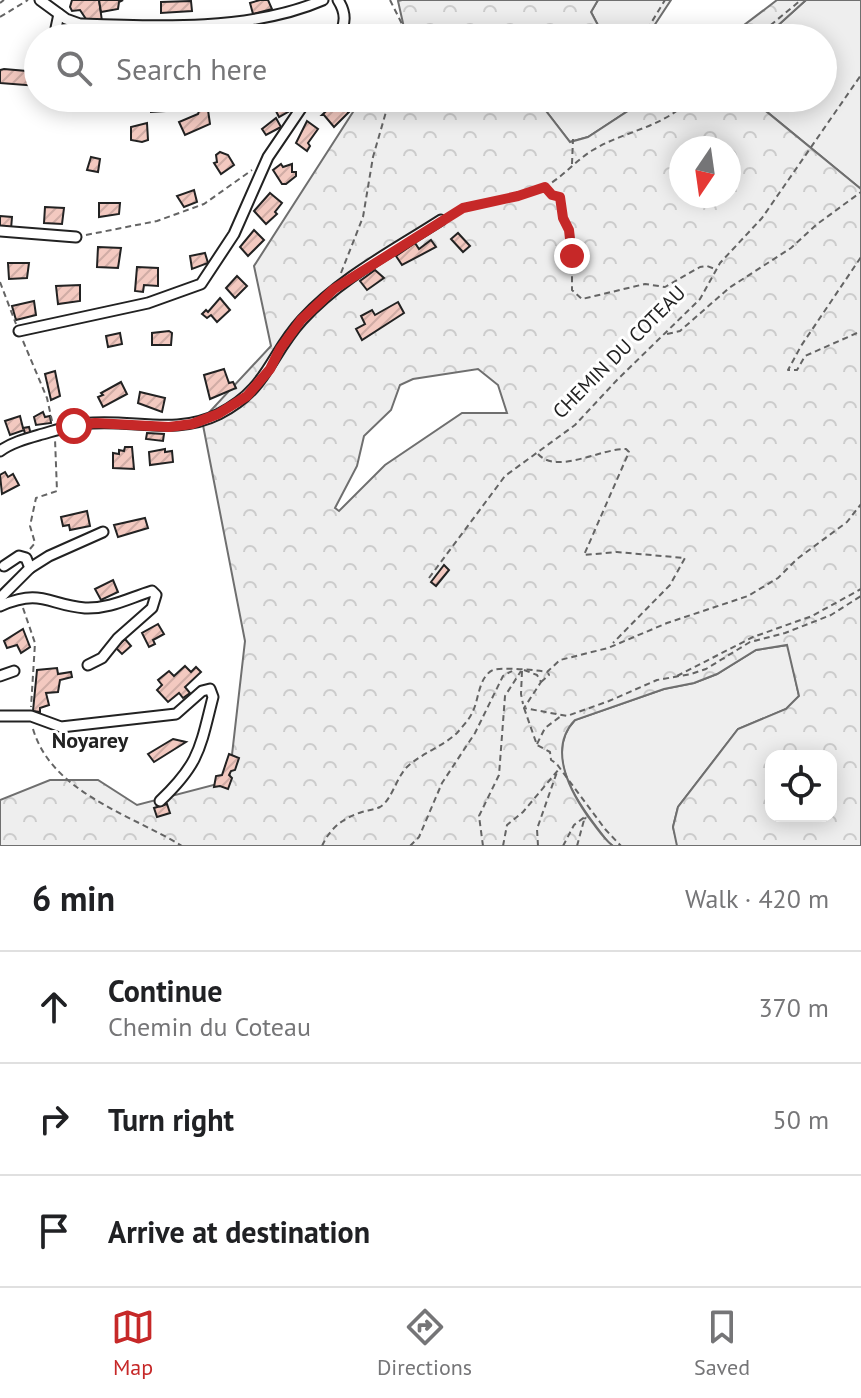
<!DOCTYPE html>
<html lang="en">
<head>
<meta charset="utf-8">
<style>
  body { margin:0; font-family:"PT Sans",sans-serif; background:#f2f2f2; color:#202124 }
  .controls { position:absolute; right:24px; bottom:24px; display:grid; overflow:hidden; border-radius:16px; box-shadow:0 4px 20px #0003 }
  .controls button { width:72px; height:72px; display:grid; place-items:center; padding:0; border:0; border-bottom:2px solid #e0e0e0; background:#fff; color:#202124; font:40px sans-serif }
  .compass { position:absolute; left:669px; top:136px; width:72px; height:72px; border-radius:50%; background:#fff; box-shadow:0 4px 20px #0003; rotate:193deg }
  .stop { position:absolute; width:24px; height:24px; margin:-18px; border:6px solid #c62828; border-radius:50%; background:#fff }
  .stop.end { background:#c62828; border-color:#fff; box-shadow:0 2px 8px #0008 }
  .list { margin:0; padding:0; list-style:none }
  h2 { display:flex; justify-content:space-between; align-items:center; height:104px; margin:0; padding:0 32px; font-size:34px }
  h2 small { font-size:26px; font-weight:400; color:#757577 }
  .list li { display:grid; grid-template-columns:52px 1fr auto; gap:24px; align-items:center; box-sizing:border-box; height:112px; padding:0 32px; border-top:2px solid #e0e0e0 }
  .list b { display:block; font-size:30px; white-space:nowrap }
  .list p { margin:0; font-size:26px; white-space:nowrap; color:#757577 }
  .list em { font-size:26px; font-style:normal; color:#757577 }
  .icon { flex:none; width:44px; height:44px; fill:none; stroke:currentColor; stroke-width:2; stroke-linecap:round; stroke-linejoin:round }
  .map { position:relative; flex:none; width:861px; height:846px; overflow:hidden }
  .search { position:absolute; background:#fff; box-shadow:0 4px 20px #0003; left:24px; right:24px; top:24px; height:88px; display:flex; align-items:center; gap:20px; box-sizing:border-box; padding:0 28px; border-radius:44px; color:#757577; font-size:30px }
  .sheet { height:440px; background:#fff }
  nav { display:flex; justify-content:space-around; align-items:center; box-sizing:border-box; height:112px; border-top:2px solid #e0e0e0; background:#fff; font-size:22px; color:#757577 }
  nav a { display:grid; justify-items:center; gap:4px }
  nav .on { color:#c62828 }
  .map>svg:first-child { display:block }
  .green { fill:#eee; stroke:#6f6f6f; stroke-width:2 }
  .forest { fill:url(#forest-crowns); stroke:#6f6f6f; stroke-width:2; fill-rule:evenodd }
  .building { fill:url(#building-hatch); stroke:#222; stroke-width:2 }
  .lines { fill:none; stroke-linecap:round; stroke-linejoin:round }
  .minor-casing { stroke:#222; stroke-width:13 }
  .path { stroke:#646464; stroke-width:2; stroke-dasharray:6 4; stroke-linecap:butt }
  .minor { stroke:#fff; stroke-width:9 }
  .route { stroke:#c62828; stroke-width:10 }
  .labels { text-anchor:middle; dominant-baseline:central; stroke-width:6; stroke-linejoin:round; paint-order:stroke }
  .street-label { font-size:20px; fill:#222; stroke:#fff }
  .neighbourhood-label { font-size:22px; font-weight:bold; fill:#222; stroke:#fff }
</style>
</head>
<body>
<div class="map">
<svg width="861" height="846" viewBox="0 0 861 846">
  <defs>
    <pattern id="forest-crowns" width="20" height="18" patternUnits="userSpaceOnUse" patternTransform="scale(2)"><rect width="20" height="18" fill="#eee"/><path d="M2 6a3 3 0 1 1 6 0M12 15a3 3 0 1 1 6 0" fill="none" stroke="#ccc"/></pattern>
    <pattern id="building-hatch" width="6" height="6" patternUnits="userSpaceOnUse" patternTransform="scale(2)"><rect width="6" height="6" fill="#f3c9c0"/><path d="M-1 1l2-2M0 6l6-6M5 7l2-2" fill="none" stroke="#d0aca5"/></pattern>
  </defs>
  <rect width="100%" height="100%" fill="#fff"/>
  <!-- green -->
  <g class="green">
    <polygon points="598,0 671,0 646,38 598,38 602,33 591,12"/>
    <polygon points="806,0 861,0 861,189 750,98 823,98 823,38 764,38"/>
    <polygon points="536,98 667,98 631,109 588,137 570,142"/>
    <path d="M788,645l11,51 -13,13 -48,20 -60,78 -5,20 5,19h-65l-5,-4c-24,-31 -69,-85 -33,-122l89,-31 30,-6 23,-9 39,-24z"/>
  </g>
  <!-- forest -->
  <g class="forest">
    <polygon points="402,0 598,0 591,12 602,33 598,38 401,38 405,32 398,1"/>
    <polygon points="777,0 806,0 764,38 727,38"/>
    <path d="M362,98h174l34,44 18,-5 43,-28 36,-11h83l111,91v657h-184l-4,-19 5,-20 60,-78 48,-20 13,-13 -12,-51 -31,5 -39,24 -23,9 -30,6 -89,31c-29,30 -3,75 17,102 7,9 13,18 21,24h-613v-46l50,-20h48l39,25 92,-24 16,-140 -43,-221 69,-74 -17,-80zM681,148h48v48h-48zM478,369l20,16 9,28h-45l-77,52 -46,46 -4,-3 22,-42 7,-30 27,-26 9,-25 13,-6zM771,756h60v60h-60z"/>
  </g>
  <!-- building -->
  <g class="building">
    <polygon points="72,0 99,0 102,21 86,19 80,10 72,11 70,7"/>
    <polygon points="99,0 123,0 119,2 118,9 101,12"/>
    <polygon points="260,0 268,0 272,9 253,14 250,3"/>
    <polygon points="191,1 192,11 161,13 161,2"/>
    <rect x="139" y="28" width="18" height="10"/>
    <polygon points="4,69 38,72 38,86 0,83 0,70"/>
    <polygon points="115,98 158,98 158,106 165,106 165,111 151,112 151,106 127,107 127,104 119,104 119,100"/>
    <polygon points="276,98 288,98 293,109 279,117 272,103 268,102"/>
    <polygon points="339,99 348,112 350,111 334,127 324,115 322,115"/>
    <polygon points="200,108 208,110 210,124 185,135 179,122 198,114"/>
    <polygon points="276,118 281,127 266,135 262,129"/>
    <polygon points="307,121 318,129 308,143 310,146 307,151 296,143"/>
    <polygon points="147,123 148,140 142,142 131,140 131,127"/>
    <polygon points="220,152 228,155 234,165 221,174 214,163 217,162 216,155"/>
    <polygon points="91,157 100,159 98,172 87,170"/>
    <polygon points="281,164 283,167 292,164 292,172 296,172 296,176 286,184 282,184 273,170"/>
    <polygon points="194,190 197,202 184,207 177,196"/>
    <polygon points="270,193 282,203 275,212 277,214 266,224 254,211"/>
    <polygon points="99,203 120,203 119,214 99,217"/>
    <polygon points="45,207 64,208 62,224 44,223"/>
    <polygon points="0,216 12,217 11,229 0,228"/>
    <polygon points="254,230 264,240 248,256 240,247"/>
    <polygon points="458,233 470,246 463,252 451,239"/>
    <polygon points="431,240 436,247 402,265 396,256 415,243 419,249"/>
    <polygon points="98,247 121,248 118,268 97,267"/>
    <polygon points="205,253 208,263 192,269 190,256"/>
    <polygon points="8,263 29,263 27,278 9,279"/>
    <polygon points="137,267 158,268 158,286 144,285 143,292 135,291"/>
    <polygon points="375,270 384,278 367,290 360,281"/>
    <polygon points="237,276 247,286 235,298 226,288"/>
    <polygon points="80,285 80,301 58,304 56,286"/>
    <polygon points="220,298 230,310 217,322 211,315 207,318 202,314 206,310 208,312"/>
    <polygon points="34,301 36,315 16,320 12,306"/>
    <polygon points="398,302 404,313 362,340 356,329 365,324 361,316 372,310 375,315"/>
    <polygon points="169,331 172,333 171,345 152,345 152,333"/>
    <polygon points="120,333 122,344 108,347 106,336"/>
    <polygon points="224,369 229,383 233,382 236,388 210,399 204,375"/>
    <polygon points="55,371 60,396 51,400 45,374"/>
    <polygon points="121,382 127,394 103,407 98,397 103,395 101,393"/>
    <polygon points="140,392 165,398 162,412 138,403"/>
    <polygon points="43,412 45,417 50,416 51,423 36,425 34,417"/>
    <polygon points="20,416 23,428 29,427 31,435 26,437 24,430 10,435 5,421"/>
    <polygon points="147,433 164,434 163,441 146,439"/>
    <polygon points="125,447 132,447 134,469 113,468 113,453 119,454 119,450 124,451"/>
    <polygon points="165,449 165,452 172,451 173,462 150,465 149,452"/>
    <polygon points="5,472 8,477 13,474 19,485 2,494 0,475"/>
    <polygon points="87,511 90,526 70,530 69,525 63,526 61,517"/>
    <polygon points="145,518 148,528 118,537 114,525"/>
    <polygon points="444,565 449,570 436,586 431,582"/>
    <polygon points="113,580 118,592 101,600 95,589"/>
    <polygon points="158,624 164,634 153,640 155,644 149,647 142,633"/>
    <polygon points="23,629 30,647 21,653 17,645 7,648 4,641"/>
    <polygon points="125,639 131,646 122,654 116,648"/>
    <polygon points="185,666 191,672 196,667 201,672 185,687 190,693 183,698 179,693 168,702 157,690 162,685 158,680 169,671 174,676"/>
    <polygon points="57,668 58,674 71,672 72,677 60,680 58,692 46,693 49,705 40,708 40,712 33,711 37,670"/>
    <polygon points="173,739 186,742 154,762 148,754"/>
    <polygon points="229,754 239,758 235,770 231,771 229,775 232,778 228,789 220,786 214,787 216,776 222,775"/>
    <polygon points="167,804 170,813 157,817 154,808"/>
  </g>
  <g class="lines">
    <!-- minor casing -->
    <g class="minor-casing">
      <g id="minor">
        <path d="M40,0l26,19 14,5c77,3 172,7 243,-24"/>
        <path d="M338,0c9,14 7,23 1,38"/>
        <polyline points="56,28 59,14"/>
        <polyline points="0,231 76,237"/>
        <polyline points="19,331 148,303 201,284 234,234 268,157 308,98"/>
        <path d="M0,451c11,-8 25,-12 39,-16 18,-5 35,-11 54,-12 43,-3 84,12 126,-9 49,-25 50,-58 83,-94 38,-42 91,-69 139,-100"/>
        <polyline points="4,566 19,556 26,558 30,568"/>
        <polyline points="0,598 30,568 49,556 103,532"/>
        <path d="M0,606c42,-18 48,-1 85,2 25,1 44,-10 67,-17l4,4 -4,13 -34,30 -16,20 -14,7"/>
        <polyline points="0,676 14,671"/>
        <path d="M0,716h31l30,11 115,-13 26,-23 8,-2 3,8c-13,51 -13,66 -53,104"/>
      </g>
    </g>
    <!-- path -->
    <g class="path">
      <polyline points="390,0 409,38"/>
      <polyline points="0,3 4,0"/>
      <polyline points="0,17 28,0"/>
      <polyline points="642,38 665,0"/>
      <polyline points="755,38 801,0"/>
      <polyline points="572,164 573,139"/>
      <polyline points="545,187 552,195 560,197 563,218 569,230 572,246 572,290 582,299 645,284 665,287 700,267 707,266 715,269"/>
      <path d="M448,216c27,-15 60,-15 90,-26 21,-8 35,-28 55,-40 33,-20 71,-22 98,-52"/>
      <polyline points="86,235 157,221 204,204 252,170"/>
      <polyline points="341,273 363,217 373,157 390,98"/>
      <polyline points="0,282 16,324"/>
      <polyline points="857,333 805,356 797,370 788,370 801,346 861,257"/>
      <polyline points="667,334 680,331 729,288 791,248 816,225 861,192"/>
      <polyline points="23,341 47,398 52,421"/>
      <path d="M538,454c19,21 64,-6 88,-5l3,3 -45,103 33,-3 68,6 -15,27 -57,58"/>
      <polyline points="30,549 35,543 30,526 36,498 57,491 55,439"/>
      <polyline points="429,578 505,476 575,425 617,380 700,299 720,263 762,218 861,75"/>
      <polyline points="23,608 35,643 31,707"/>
      <polyline points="524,670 537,675 541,682 524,708 567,716 609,701 657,680 691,674 706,669 750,642 785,633 831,615 861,596"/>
      <polyline points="522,671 521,694 523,704"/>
      <polyline points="677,676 753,637 812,616 861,589"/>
      <polyline points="541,682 549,675 548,673"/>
      <polyline points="524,708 537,745 550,752 551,760 556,763 605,829 621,846"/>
      <path d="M33,729c19,64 97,85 149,117"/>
      <polyline points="537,744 545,728 561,716"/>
      <path d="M322,846c8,-18 21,-28 40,-34 6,-2 12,-2 18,-5 12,-7 16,-29 27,-40 15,-14 35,-20 50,-34 5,-6 12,-13 15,-20 7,-12 6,-36 21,-43 7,-3 45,0 54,2l13,-12 48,-12 59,-25 81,-27 30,-18 19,-19 50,-37 14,-18"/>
      <polyline points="410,846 419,837 442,783 475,733 503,676 512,671"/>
      <polyline points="483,846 479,816 499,775 505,696 521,671"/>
      <polyline points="503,846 507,825 523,812 559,769"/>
      <polyline points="538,846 537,829 557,772"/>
      <polyline points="563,846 574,825 586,816 585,819"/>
      <polyline points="577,846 584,820"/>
    </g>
    <!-- minor -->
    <use href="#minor" class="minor"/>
  </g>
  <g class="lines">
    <!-- route -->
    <polyline class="route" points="74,426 95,423 169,427 192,424 218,414 247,396 270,369 280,349 301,320 334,289 463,208 518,196 545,187 552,195 560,197 563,218 569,230 572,256"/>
  </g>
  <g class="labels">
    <!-- street labels -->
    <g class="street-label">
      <text transform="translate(619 352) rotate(-45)">CHEMIN DU COTEAU</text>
    </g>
    <!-- neighbourhood labels -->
    <g class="neighbourhood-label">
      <text x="90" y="740">Noyarey</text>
    </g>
  </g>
</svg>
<div class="controls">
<button><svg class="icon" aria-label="locate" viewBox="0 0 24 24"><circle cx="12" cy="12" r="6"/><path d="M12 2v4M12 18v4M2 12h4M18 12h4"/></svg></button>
</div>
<svg class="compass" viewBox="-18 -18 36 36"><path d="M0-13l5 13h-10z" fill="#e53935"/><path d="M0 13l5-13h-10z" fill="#757577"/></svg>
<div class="stop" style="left:74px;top:426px"></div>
<div class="stop end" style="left:572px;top:256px"></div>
<div class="search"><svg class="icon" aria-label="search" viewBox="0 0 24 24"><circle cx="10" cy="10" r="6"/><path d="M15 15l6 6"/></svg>Search here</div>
</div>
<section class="sheet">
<h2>6 min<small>Walk · 420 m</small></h2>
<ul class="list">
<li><svg class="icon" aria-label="ahead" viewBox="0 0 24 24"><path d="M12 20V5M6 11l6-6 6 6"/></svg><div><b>Continue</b><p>Chemin du Coteau</p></div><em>370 m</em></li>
<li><svg class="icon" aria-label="right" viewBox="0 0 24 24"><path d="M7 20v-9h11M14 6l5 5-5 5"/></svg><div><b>Turn right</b></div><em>50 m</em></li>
<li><svg class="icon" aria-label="arrive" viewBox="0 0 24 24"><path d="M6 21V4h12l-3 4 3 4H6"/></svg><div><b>Arrive at destination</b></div></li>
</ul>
</section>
<nav>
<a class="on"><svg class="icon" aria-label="map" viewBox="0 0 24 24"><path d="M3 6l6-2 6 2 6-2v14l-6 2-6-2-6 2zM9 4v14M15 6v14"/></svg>Map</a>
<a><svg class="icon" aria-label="directions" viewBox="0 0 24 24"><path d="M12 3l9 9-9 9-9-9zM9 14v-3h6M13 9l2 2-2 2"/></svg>Directions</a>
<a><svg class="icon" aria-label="saved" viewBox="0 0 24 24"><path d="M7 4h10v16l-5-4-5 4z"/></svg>Saved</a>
</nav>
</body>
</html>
